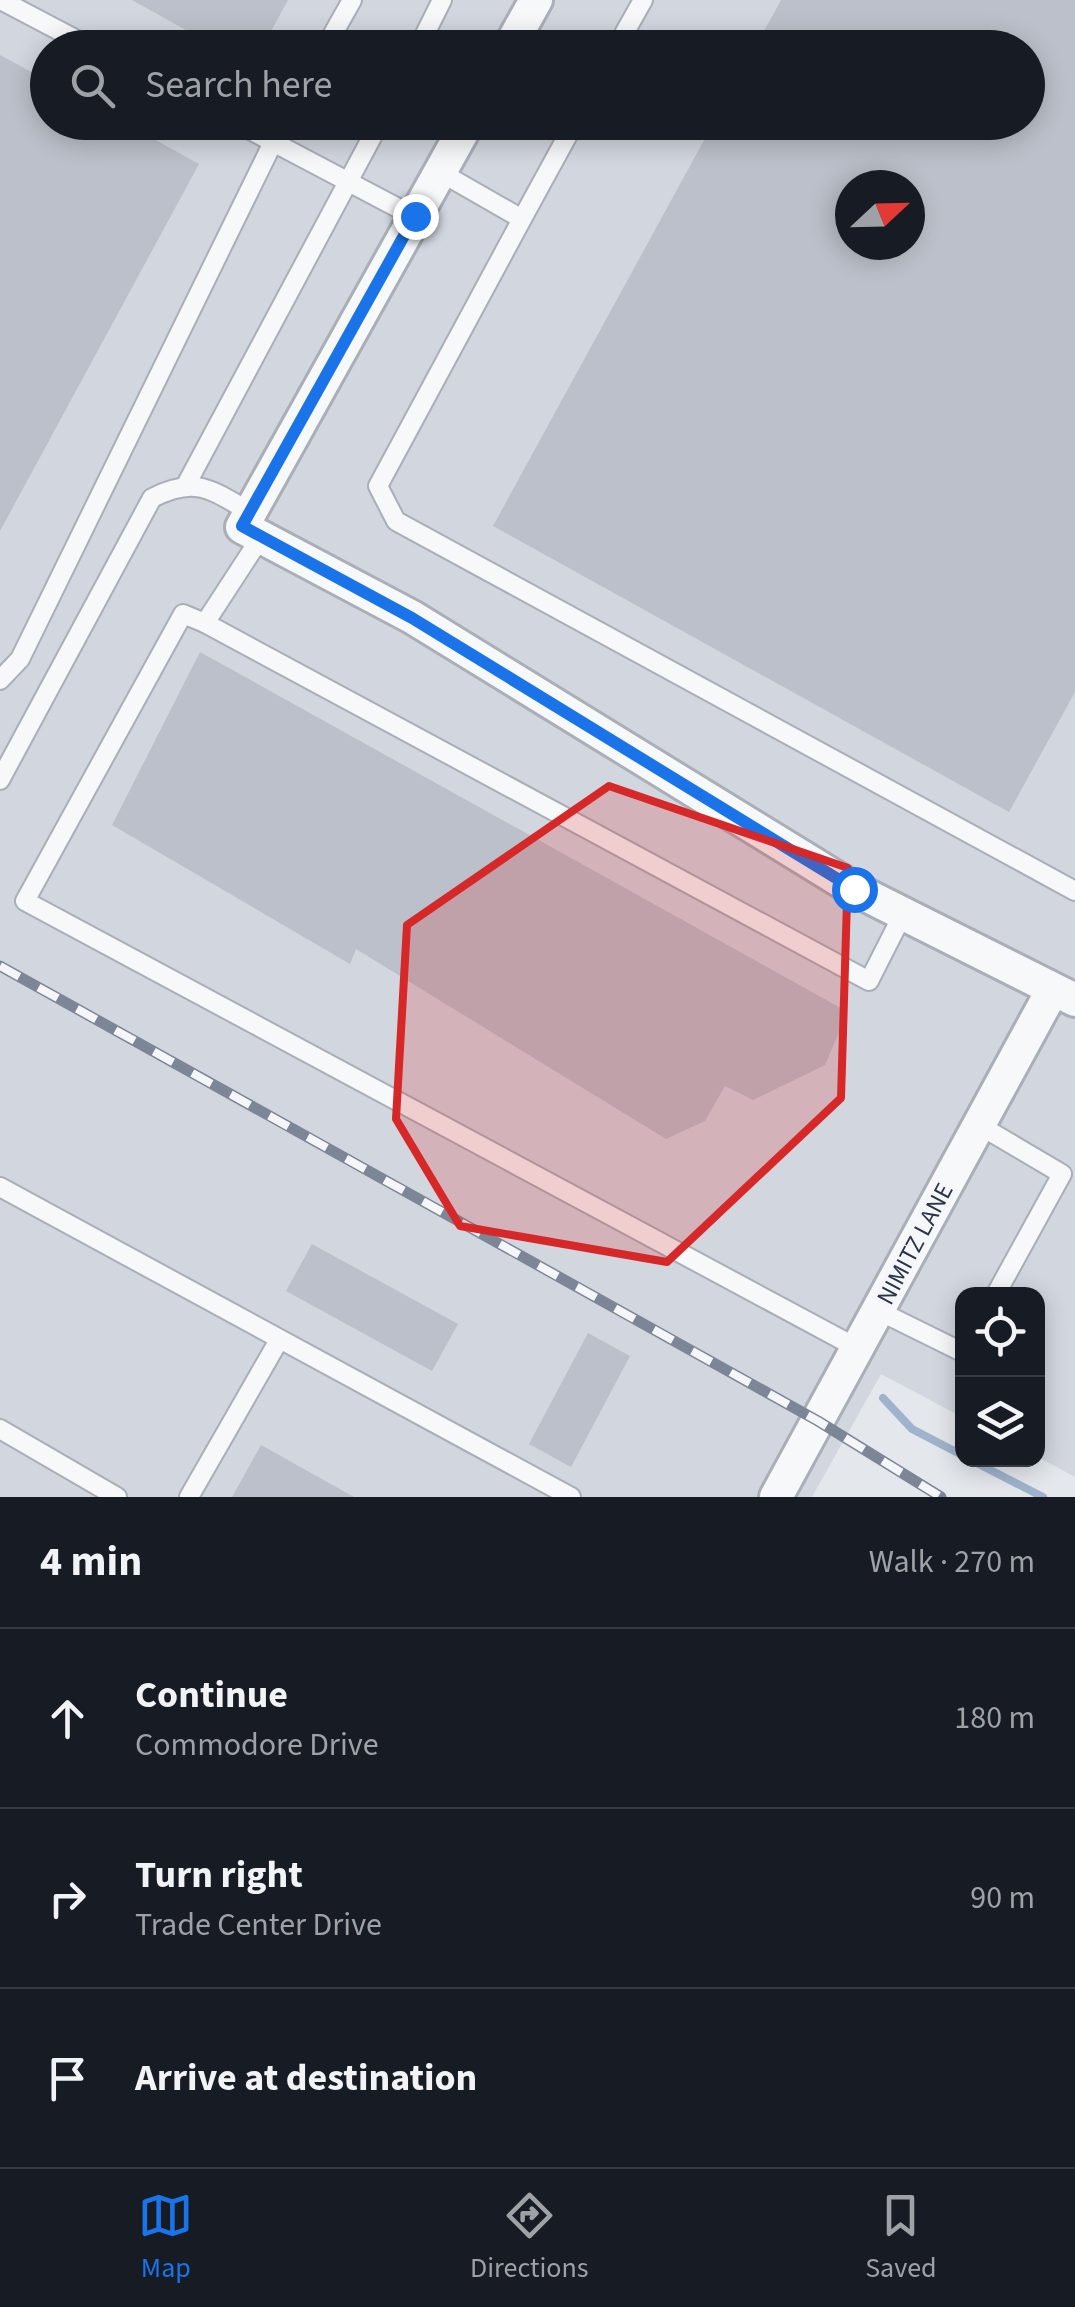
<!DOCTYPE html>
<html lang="en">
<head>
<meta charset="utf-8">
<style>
  body { margin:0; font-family:"Source Sans 3",sans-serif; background:#242831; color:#f1f3f6 }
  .controls { position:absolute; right:30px; bottom:30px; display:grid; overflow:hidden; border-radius:20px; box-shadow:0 5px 25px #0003 }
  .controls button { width:90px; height:90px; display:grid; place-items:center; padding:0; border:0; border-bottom:2px solid #363941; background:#171b24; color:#f1f3f6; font:50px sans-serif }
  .compass { position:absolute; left:835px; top:170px; width:90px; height:90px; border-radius:50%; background:#171b24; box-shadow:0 5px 25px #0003; rotate:68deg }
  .stop { position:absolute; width:30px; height:30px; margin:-22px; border:8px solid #1a73e8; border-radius:50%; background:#fff }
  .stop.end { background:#1a73e8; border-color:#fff; box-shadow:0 2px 10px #0008 }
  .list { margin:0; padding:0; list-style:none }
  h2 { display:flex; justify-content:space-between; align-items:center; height:130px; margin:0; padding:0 40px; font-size:42px }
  h2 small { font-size:32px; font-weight:400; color:#9ea1a6 }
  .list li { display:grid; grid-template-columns:65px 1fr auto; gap:30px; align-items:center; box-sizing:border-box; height:180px; padding:0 40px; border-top:2px solid #363941 }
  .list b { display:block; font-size:38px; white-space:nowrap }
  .list p { margin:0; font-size:32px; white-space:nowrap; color:#9ea1a6 }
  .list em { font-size:32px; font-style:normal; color:#9ea1a6 }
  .icon { flex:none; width:55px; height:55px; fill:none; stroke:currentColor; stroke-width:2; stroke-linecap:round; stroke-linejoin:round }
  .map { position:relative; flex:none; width:1075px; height:1497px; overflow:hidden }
  .search { position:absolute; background:#171b24; box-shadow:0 5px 25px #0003; left:30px; right:30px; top:30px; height:110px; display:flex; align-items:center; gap:25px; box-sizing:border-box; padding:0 35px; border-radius:55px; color:#9ea1a6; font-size:38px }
  .sheet { height:670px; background:#171b24 }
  nav { display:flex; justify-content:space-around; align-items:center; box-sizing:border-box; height:140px; border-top:2px solid #363941; background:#171b24; font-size:28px; color:#9ea1a6 }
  nav a { display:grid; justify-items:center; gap:5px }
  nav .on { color:#1a73e8 }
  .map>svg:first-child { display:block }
  .built { fill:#d2d6de; fill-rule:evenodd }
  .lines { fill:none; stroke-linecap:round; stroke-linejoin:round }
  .stream { stroke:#9fb4cc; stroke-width:8 }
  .building { fill:#bbc0ca; fill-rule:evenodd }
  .service-casing { stroke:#a9aeb7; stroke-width:22 }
  .minor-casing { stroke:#a9aeb7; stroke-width:38 }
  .service { stroke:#f7f8fa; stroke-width:18 }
  .minor { stroke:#f7f8fa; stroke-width:32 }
  .rail-casing { stroke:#7d8696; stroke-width:11 }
  .rail { stroke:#f4f6f9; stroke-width:8; stroke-dasharray:22; stroke-linecap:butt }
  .route { stroke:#1a73e8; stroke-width:12 }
  .marked { fill:#d62828; fill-opacity:0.2; stroke:#d62828; stroke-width:8; stroke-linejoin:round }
  .labels { text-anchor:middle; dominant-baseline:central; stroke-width:8; stroke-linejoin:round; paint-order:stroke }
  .street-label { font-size:25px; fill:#2b3445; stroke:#f4f6f9 }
</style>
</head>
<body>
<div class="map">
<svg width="1075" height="1497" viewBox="0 0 1075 1497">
  <rect width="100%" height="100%" fill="#e4e7ec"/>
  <!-- built -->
  <path class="built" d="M0,0h1075v1477l-37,-20v-163h-76v123l-81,-43 -69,123h-812zM48,48h980v74h-980zM850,185h60v60h-60z"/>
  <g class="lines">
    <!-- stream -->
    <g class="stream">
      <polyline points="883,1398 912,1429 962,1455"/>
      <polyline points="971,1460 1043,1497"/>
    </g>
  </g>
  <!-- building -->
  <g class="building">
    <polygon points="132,0 288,0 262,48 218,48"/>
    <path d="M781,0h294v692l-66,120 -516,-286 221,-404h314v-74h-273zM850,185h60v60h-60z"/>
    <polygon points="0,55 48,81 48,122 123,122 199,164 0,531"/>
    <polygon points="200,652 848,1012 825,1065 753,1100 725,1086 705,1121 666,1139 356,949 350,964 112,825"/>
    <polygon points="312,1244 458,1324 432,1371 286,1291"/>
    <polygon points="588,1333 630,1356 571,1467 529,1444"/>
    <polygon points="261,1445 354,1497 232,1497"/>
  </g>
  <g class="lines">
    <!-- service casing -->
    <g class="service-casing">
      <g id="service">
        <polyline points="1,0 92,48"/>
        <polyline points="325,48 352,0"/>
        <polyline points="418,48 442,0"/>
        <polyline points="616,48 643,0"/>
        <polyline points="235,122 415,217"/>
        <polyline points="440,172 522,219 378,486 396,521 1075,891"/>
        <polyline points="522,219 575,122"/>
        <polyline points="186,485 380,122"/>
        <polyline points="261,537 205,623 183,614 25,901 859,1349"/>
        <polyline points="205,623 869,981 903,914"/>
        <polyline points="0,680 20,659 283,122"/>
        <path d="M0,780l152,-282c44,-22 58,-9 98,14"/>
        <polyline points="979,1125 1062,1174 996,1294"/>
        <polyline points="0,1187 571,1497"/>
        <polyline points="879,1311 962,1352"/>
        <polyline points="0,1429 117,1497"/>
        <polyline points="189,1497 279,1340"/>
      </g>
    </g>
    <!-- minor casing -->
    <g class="minor-casing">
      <g id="minor">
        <polyline points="509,48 536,0"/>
        <polyline points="468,122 242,527 412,617 854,889 1075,1000"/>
        <polyline points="776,1497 1052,991"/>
      </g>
    </g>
    <!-- service -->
    <use href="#service" class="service"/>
    <!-- minor -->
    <use href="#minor" class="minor"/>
    <!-- rail casing -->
    <g class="rail-casing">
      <polyline id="rail" points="0,966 818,1421 941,1497"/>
    </g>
    <!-- rail -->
    <use href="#rail" class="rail"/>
  </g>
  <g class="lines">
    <!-- route -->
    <polyline class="route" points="415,216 242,526 412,618 854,889"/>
  </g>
  <!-- marked area -->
  <path class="marked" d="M609,786l239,82 -7,230 -174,164 -207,-36 -64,-107 11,-194z"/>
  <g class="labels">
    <!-- street labels -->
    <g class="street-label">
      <text transform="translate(915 1244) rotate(-62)">NIMITZ LANE</text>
    </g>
  </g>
</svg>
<div class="controls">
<button><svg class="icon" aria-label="locate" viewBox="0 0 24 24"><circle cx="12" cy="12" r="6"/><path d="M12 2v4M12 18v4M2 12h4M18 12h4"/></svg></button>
<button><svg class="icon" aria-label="layers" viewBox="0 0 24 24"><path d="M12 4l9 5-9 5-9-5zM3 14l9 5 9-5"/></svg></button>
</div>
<svg class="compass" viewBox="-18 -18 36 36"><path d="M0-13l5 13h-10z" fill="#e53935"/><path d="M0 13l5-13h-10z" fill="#9ea1a6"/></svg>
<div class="stop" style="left:854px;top:889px"></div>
<div class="stop end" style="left:415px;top:216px"></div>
<div class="search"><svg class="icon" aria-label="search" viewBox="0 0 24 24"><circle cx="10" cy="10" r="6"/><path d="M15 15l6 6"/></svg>Search here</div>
</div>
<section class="sheet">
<h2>4 min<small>Walk · 270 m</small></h2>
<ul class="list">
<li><svg class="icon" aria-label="ahead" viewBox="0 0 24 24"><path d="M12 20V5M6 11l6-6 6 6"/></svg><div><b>Continue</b><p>Commodore Drive</p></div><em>180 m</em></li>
<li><svg class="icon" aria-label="right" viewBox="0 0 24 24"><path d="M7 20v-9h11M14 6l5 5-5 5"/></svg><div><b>Turn right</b><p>Trade Center Drive</p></div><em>90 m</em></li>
<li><svg class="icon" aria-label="arrive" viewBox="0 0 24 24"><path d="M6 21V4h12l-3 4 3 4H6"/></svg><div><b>Arrive at destination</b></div></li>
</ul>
</section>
<nav>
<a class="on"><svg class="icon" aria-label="map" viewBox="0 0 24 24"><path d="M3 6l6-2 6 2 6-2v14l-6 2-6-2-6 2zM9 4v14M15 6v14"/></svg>Map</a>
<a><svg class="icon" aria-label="directions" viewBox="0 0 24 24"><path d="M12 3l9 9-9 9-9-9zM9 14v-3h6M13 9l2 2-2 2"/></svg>Directions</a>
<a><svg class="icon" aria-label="saved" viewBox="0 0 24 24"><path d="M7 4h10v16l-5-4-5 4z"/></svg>Saved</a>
</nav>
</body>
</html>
